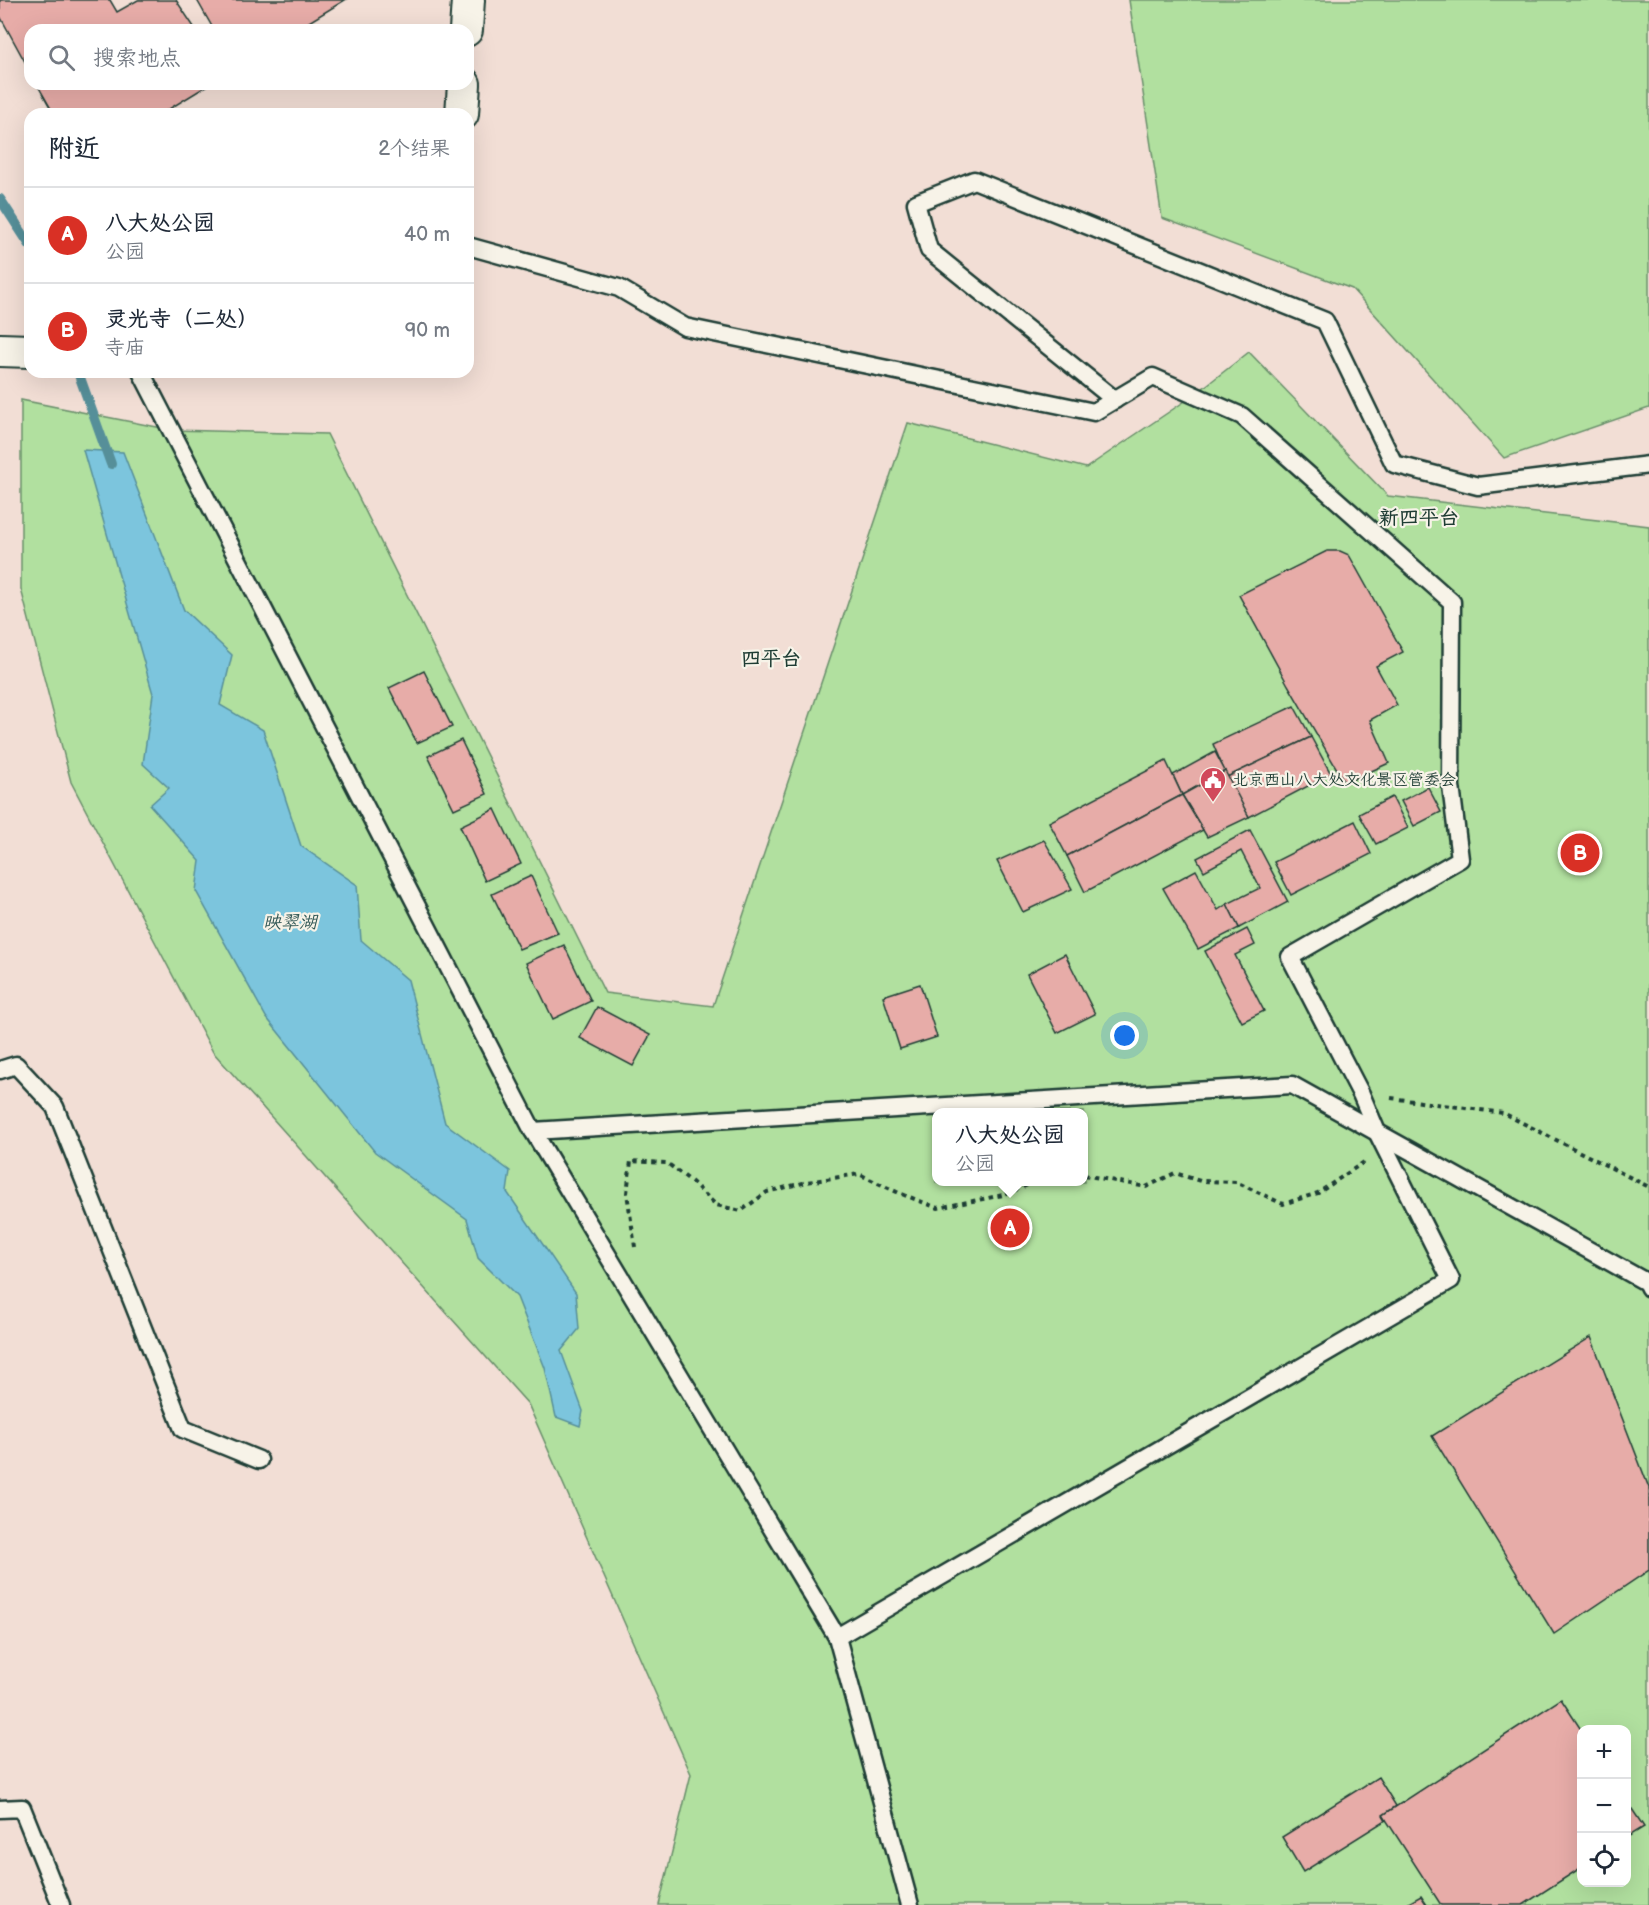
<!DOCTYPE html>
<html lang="zh">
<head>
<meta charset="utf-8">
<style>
  body { margin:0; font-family:"Balsamiq Sans","LXGW WenKai TC",sans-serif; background:#f6f6f7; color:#1f2937 }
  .controls { position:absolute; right:18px; bottom:18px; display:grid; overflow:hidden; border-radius:12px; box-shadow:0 6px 24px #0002 }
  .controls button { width:54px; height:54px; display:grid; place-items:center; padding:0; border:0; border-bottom:2px solid #e0e1e3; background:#fff; color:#1f2937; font:30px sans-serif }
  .you { position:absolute; left:1125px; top:1036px; width:21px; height:21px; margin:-15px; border:4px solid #fff; border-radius:50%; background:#1a73e8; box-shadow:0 0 0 9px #1a73e833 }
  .badge { display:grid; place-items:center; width:39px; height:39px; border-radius:50%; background:#d93025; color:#fff; font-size:20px; font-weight:700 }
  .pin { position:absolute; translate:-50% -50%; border:3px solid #fff; box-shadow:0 2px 6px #0006 }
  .popup { position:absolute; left:932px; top:1108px; width:156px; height:78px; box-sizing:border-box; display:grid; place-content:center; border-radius:12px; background:#fff; filter:drop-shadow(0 2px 4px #0005); font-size:20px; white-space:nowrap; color:#747a83 }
  .popup b { font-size:22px; color:#1f2937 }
  .popup::after { content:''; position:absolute; left:50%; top:100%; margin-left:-12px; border:12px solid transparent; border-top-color:#fff }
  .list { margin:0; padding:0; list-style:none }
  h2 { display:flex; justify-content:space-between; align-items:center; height:78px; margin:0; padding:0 24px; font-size:26px }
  h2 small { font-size:20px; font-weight:400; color:#747a83 }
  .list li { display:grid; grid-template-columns:39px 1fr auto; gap:18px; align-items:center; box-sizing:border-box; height:96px; padding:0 24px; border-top:2px solid #e0e1e3 }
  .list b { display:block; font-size:22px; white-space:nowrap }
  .list p { margin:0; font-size:20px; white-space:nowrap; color:#747a83 }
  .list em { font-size:20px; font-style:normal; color:#747a83 }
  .icon { flex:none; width:33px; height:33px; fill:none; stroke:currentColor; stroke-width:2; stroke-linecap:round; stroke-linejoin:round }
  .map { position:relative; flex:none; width:1649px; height:1905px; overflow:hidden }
  .search { position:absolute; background:#fff; box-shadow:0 6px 24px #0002; left:24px; top:24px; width:450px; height:66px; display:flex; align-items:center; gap:15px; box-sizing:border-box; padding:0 21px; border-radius:18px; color:#747a83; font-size:22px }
  .panel { position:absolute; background:#fff; box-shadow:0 6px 24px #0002; left:24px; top:108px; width:450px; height:270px; border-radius:18px }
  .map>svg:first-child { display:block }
  .green { fill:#b1e09f; stroke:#688e6a; stroke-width:1.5; fill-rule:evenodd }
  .water { fill:#7cc5dd; stroke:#578f99; stroke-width:1.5 }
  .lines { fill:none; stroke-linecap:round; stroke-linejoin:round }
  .stream { stroke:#578f99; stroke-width:10 }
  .building { fill:#e7aca8; stroke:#1f3d34; stroke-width:1.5 }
  .service-casing { stroke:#1f3d34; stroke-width:21 }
  .minor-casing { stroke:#1f3d34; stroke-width:36 }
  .path { stroke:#1f3d34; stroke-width:4; stroke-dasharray:4.5 4.5; stroke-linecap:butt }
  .service { stroke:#f7f3e8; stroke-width:16 }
  .minor { stroke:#f7f3e8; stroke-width:32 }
  .labels { text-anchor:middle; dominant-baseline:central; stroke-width:4.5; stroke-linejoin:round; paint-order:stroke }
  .poi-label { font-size:16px; fill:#1f3d34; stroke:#f7f3e8; text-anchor:start }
  .water-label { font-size:18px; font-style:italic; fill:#325856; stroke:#f7f3e8 }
  .quarter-label { font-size:20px; font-weight:bold; fill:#1f3d34; stroke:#f7f3e8 }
</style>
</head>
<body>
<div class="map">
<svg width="1649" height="1905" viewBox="0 0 1649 1905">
  <rect width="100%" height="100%" fill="#f2ded5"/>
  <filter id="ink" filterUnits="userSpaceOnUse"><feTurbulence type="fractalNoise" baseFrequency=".0167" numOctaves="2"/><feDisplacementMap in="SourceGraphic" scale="12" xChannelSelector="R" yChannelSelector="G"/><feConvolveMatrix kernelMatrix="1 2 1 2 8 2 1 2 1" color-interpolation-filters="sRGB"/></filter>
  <g filter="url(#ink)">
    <!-- green -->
    <g class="green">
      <polygon points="1129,0 1649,0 1649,408 1504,458 1352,289 1162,218"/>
      <path d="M1249,352l139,144 261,30v1379h-990l32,-131 -163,-370 -315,-352 -142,-270 -50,-193v-189l151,30 155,4 278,559 108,13 195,-583 178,45 108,-73zM936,1112h148v70h-148zM1582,1730h44v152h-44z"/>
    </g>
    <!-- water -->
    <polygon class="water" points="83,450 123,452 184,610 232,655 220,705 263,730 301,846 357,885 361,940 408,980 445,1123 510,1171 507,1192 576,1293 579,1329 561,1351 583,1411 580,1426 556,1417 545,1368 517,1297 478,1258 467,1219 375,1152 266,1017 196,891 200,861 150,805 169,788 143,764 153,694"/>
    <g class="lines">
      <!-- stream -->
      <g class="stream">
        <polyline points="0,199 30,245"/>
        <polyline points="78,372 111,464"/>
      </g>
    </g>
    <!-- building -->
    <g class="building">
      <polygon points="0,0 110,0 117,12 138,0 176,0 196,30 30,30 30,71 0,16"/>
      <polygon points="197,0 345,0 296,30 214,30"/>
      <polygon points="37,84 210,84 161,114 54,114"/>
      <polygon points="1327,551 1340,551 1349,555 1403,652 1376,666 1397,705 1370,720 1389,763 1345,783 1288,685 1239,595"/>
      <polygon points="424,671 452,727 417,743 389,688"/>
      <polygon points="1294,706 1311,737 1227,777 1213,744"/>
      <polygon points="1311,737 1331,774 1249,817 1227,777"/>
      <polygon points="461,740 487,794 454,809 428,756"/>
      <polygon points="1215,752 1225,771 1182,795 1173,775"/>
      <polygon points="1166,761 1182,795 1067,856 1049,822"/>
      <polygon points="1225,771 1249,817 1207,837 1182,795"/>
      <polygon points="1428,787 1441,812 1414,826 1401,801"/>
      <polygon points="1182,795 1203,830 1085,892 1067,856"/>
      <polygon points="1392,797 1408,828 1376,844 1359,814"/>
      <polygon points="495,809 521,864 485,881 460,826"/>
      <polygon points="1355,821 1371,854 1291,895 1274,862"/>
      <polygon points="1250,830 1288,902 1239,928 1227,904 1260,888 1241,851 1204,871 1197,858"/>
      <polygon points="1044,840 1072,889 1023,912 997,861"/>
      <polygon points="1196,870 1218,910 1227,904 1239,928 1198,949 1163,888"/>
      <polygon points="531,876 558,933 519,949 492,894"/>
      <polygon points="1247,929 1255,945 1235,955 1264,1011 1242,1022 1205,951"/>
      <polygon points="564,945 591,1001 553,1019 526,963"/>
      <polygon points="1065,954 1095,1014 1057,1033 1027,974"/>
      <polygon points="920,984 937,1037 900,1049 883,996"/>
      <polygon points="597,1007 650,1035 633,1066 580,1038"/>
      <polygon points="1591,1337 1649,1488 1649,1570 1554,1634 1432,1436"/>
      <polygon points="1561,1699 1582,1731 1582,1867 1523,1905 1441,1905 1383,1815"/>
      <polygon points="1378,1777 1396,1806 1383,1815 1386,1820 1303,1872 1282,1837"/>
      <polygon points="1626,1800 1644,1827 1626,1838"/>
      <polygon points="1421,1896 1427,1905 1405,1905"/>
    </g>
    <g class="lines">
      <!-- service casing -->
      <g class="service-casing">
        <g id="service">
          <polyline points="468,246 619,288 685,327 1094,412 1153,377 1242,416 1452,602 1451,786 1460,859 1290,957 1361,1094 1377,1132 1451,1280 837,1637"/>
          <polyline points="141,372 533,1131 837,1637 910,1905"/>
          <polyline points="1115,400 929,250 916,203 974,180 1325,321 1394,464 1478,486 1649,465"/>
          <polyline points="0,1070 16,1065 55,1107 183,1429 259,1460"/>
          <polyline points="533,1131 1292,1085 1646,1282 1649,1288"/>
          <polyline points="0,1809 22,1808 61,1905"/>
        </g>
      </g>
      <!-- minor casing -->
      <g class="minor-casing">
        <g id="minor">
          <polyline points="466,30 468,0"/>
          <polyline points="462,114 464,84"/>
          <polyline points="0,350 30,351"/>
        </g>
      </g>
      <!-- path -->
      <g class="path">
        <polyline points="1391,1098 1503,1113 1649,1187"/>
        <polyline points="1084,1175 1146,1187 1175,1173 1200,1181 1236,1182 1283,1204 1318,1193 1364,1162"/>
        <polyline points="635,1247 627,1193 631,1161 667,1163 692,1182 716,1205 741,1211 767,1192 807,1182 859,1174 899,1193 938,1208 1003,1195 1035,1182"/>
      </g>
      <!-- service -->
      <use href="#service" class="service"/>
      <!-- minor -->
      <use href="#minor" class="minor"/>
    </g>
  </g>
  <!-- icons -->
  <defs>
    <g id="civic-pin" transform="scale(1.35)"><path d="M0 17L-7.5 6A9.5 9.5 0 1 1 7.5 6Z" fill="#d1495b" stroke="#f7f3e8"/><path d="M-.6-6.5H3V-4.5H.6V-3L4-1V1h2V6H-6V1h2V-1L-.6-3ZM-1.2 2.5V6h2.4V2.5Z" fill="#fff"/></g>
  </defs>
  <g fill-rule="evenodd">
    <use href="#civic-pin" x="1213" y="780"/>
  </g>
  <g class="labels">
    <!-- poi labels -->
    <g class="poi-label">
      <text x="1232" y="780">北京西山八大处文化景区管委会</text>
    </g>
    <!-- water labels -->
    <g class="water-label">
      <text x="290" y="922">映翠湖</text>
    </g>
    <!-- quarter labels -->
    <g class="quarter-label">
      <text x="1419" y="518">新四平台</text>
      <text x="771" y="659">四平台</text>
    </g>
  </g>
</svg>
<div class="controls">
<button>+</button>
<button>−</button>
<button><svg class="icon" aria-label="locate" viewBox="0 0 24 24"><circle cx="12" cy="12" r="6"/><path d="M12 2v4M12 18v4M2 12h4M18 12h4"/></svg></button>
</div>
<div class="you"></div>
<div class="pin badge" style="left:1010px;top:1228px">A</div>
<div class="popup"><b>八大处公园</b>公园</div>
<div class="pin badge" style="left:1580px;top:853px">B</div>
<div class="search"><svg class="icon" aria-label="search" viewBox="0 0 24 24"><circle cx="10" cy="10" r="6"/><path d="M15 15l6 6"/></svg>搜索地点</div>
<section class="panel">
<h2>附近<small>2个结果</small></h2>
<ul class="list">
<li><span class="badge">A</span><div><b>八大处公园</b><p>公园</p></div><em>40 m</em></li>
<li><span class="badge">B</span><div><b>灵光寺（二处）</b><p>寺庙</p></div><em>90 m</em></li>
</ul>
</section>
</div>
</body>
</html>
